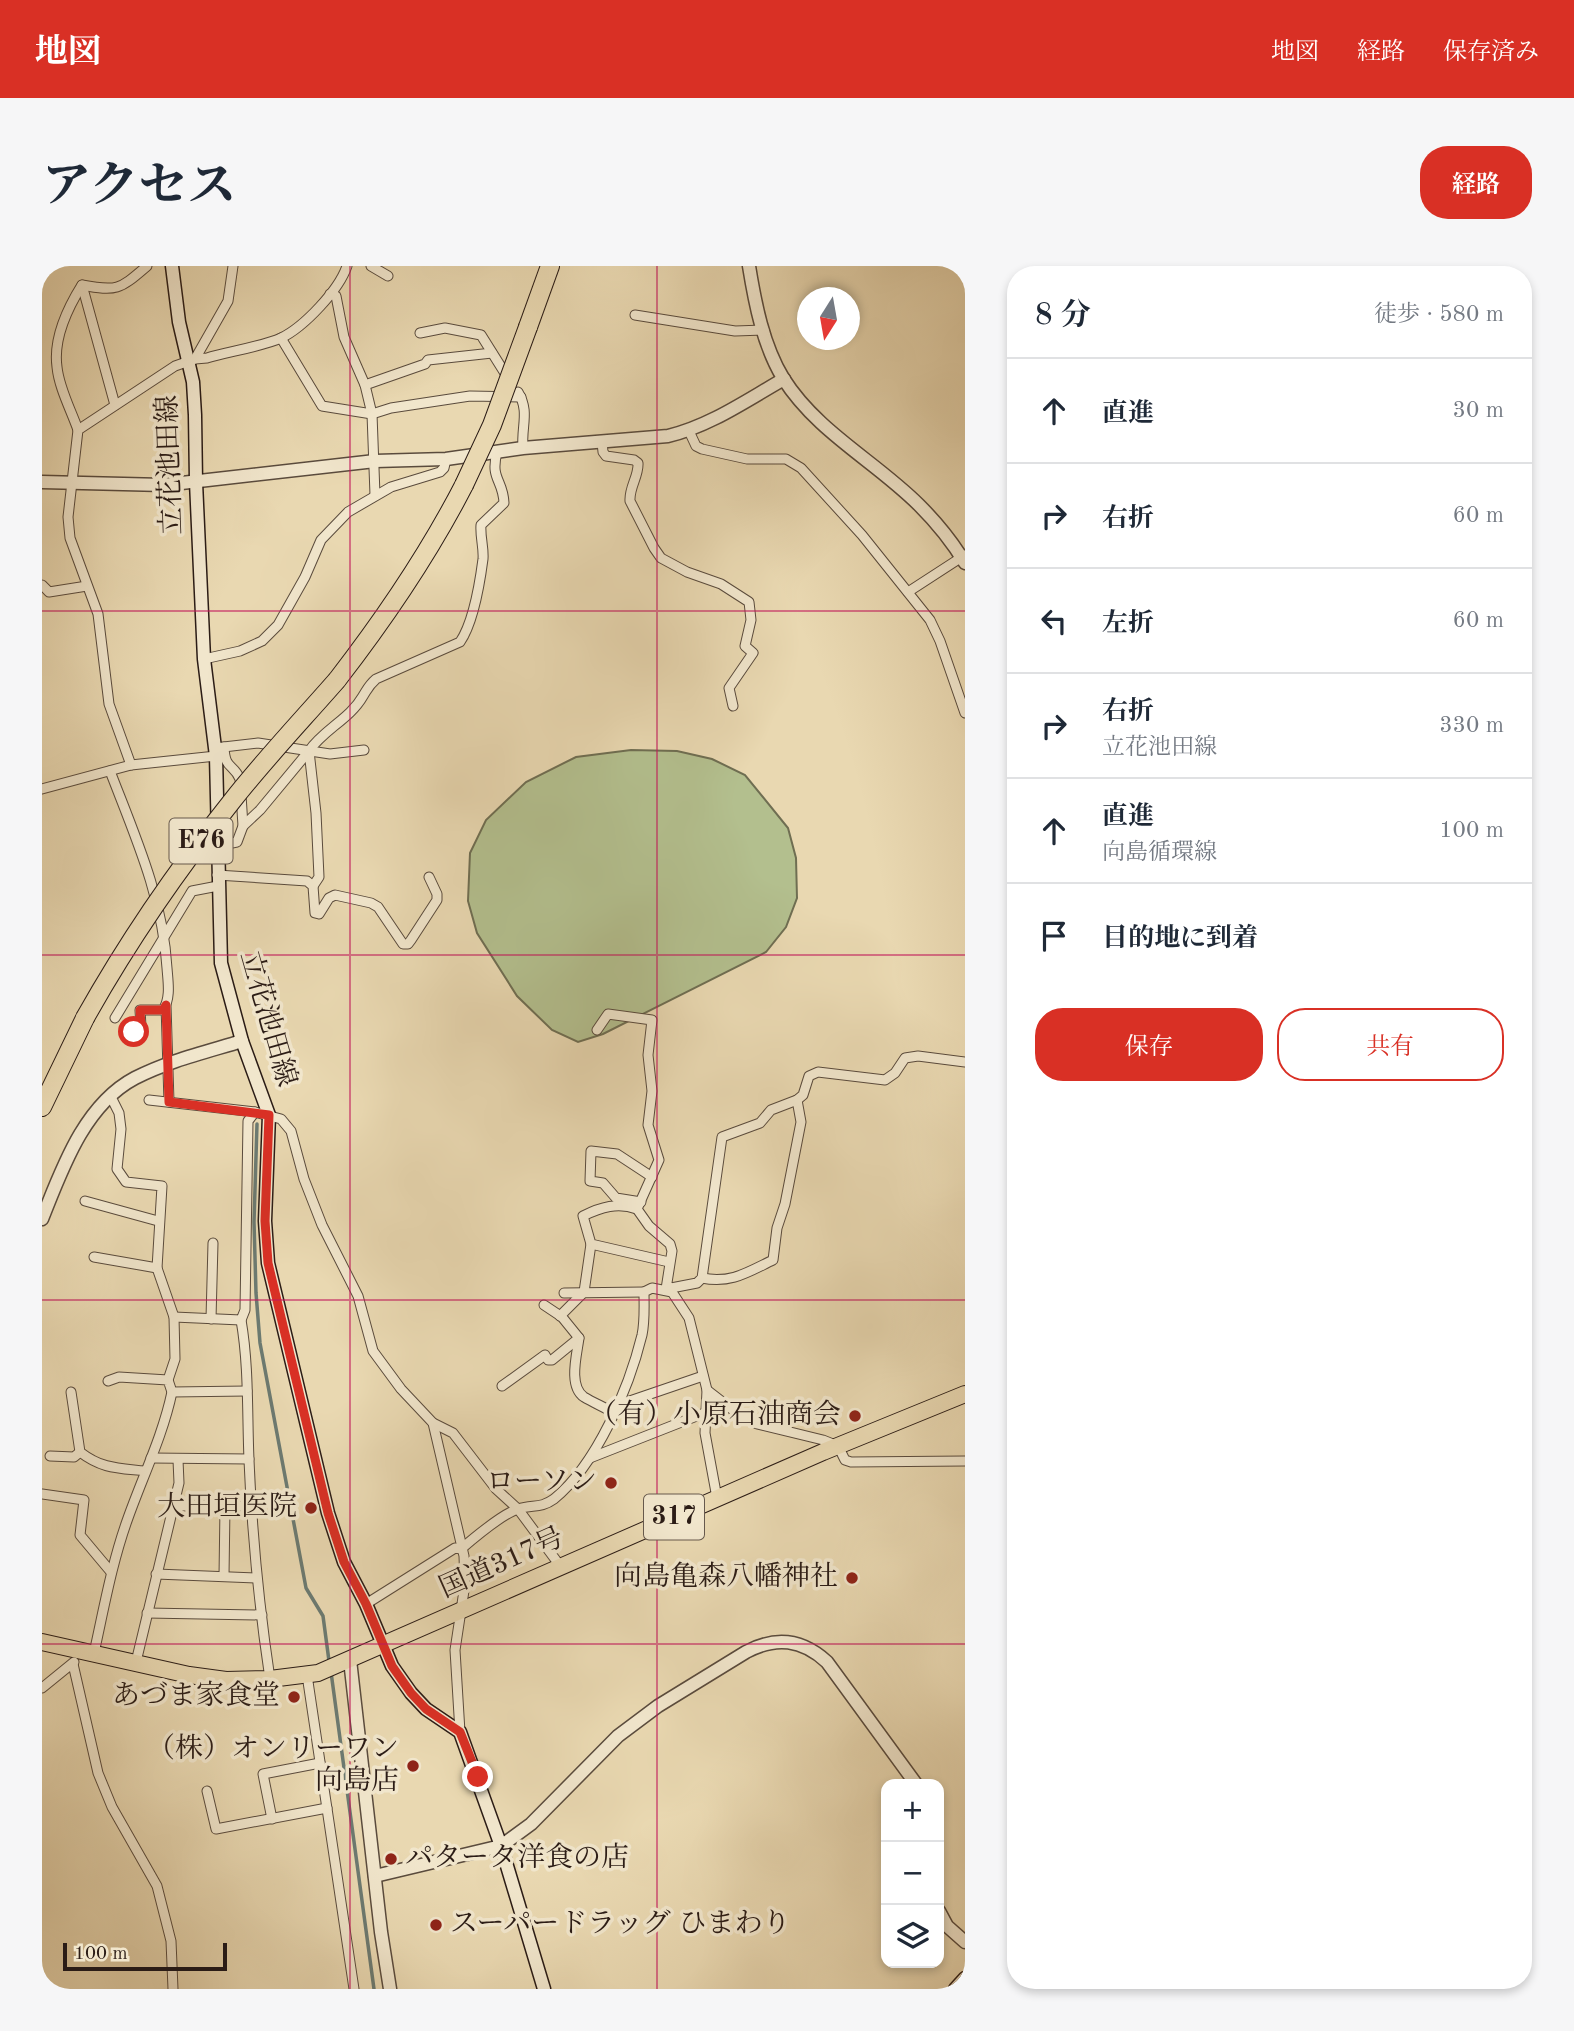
<!DOCTYPE html>
<html lang="ja">
<head>
<meta charset="utf-8">
<style>
  body { margin:0; font-family:"Old Standard TT","Noto Serif JP",serif; background:#f6f6f7; color:#1f2937 }
  .controls { position:absolute; right:21px; bottom:21px; display:grid; overflow:hidden; border-radius:14px; box-shadow:0 4px 10px #0003 }
  .controls button { width:63px; height:63px; display:grid; place-items:center; padding:0; border:0; border-bottom:2px solid #e0e1e3; background:#fff; color:#1f2937; font:35px sans-serif }
  .compass { position:absolute; left:755px; top:21px; width:63px; height:63px; border-radius:50%; background:#fff; box-shadow:0 4px 10px #0003; rotate:191deg }
  .scale { position:absolute; left:21px; bottom:18px; width:164px; box-sizing:border-box; padding-left:7px; border:4px solid #2b1c16; border-top:0; font-size:19px; line-height:24px; white-space:nowrap; color:#2b1c16; -webkit-text-stroke:5px #f1e6cc; paint-order:stroke }
  .stop { position:absolute; width:21px; height:21px; margin:-16px; border:5px solid #d93025; border-radius:50%; background:#fff }
  .stop.end { background:#d93025; border-color:#fff; box-shadow:0 2px 7px #0008 }
  .list { margin:0; padding:0; list-style:none }
  h2 { display:flex; justify-content:space-between; align-items:center; height:91px; margin:0; padding:0 28px; font-size:30px }
  h2 small { font-size:23px; font-weight:400; color:#747a83 }
  .list li { display:grid; grid-template-columns:46px 1fr auto; gap:21px; align-items:center; box-sizing:border-box; height:105px; padding:0 28px; border-top:2px solid #e0e1e3 }
  .list b { display:block; font-size:26px; white-space:nowrap }
  .list p { margin:0; font-size:23px; white-space:nowrap; color:#747a83 }
  .list em { font-size:23px; font-style:normal; color:#747a83 }
  .actions { display:flex; gap:14px; padding:21px 28px }
  .actions a { flex:1; padding:16px 0; border:2px solid #d93025; border-radius:28px; text-align:center; font-size:24px; color:#d93025 }
  .actions .main { background:#d93025; color:#fff }
  .icon { flex:none; width:38px; height:38px; fill:none; stroke:currentColor; stroke-width:2; stroke-linecap:round; stroke-linejoin:round }
  .map { position:relative; flex:none; width:923px; height:1723px; overflow:hidden; border-radius:28px }
  header { display:flex; align-items:center; gap:42px; box-sizing:border-box; height:98px; padding:0 35px; background:#d93025; color:#fff }
  header strong { font-size:33px }
  nav { display:flex; gap:38px; margin-inline-start:auto; font-size:24px }
  .intro { display:flex; align-items:center; justify-content:space-between; box-sizing:border-box; height:168px; padding:0 42px }
  h1 { margin:0; font-size:49px }
  .button { padding:18px 32px; border-radius:28px; background:#d93025; color:#fff; font-size:24px; font-weight:700 }
  main { display:flex; gap:42px; padding:0 42px }
  aside { flex:1; background:#fff; border-radius:28px; box-shadow:0 4px 10px #0003 }
  .map>svg:first-child { display:block }
  .green { fill:#b3bf8e; stroke:#6f6e52; stroke-width:2 }
  .lines { fill:none; stroke-linecap:round; stroke-linejoin:round }
  .stream { stroke:#6c7a71; stroke-width:3.5 }
  .minor-casing { stroke:#5a4b3d; stroke-width:11 }
  .tertiary-casing { stroke:#5a4b3d; stroke-width:15 }
  .secondary-casing { stroke:#2b1c16; stroke-width:15 }
  .trunk-casing { stroke:#2b1c16; stroke-width:18 }
  .motorway-casing { stroke:#2b1c16; stroke-width:20 }
  .minor { stroke:#f1e6cc; stroke-width:9 }
  .tertiary { stroke:#f1e6cc; stroke-width:12 }
  .secondary { stroke:#f1e6cc; stroke-width:12 }
  .trunk { stroke:#e9d8b1; stroke-width:16 }
  .motorway { stroke:#e9d8b1; stroke-width:18 }
  .motorway-bridge-casing { stroke:#2b1c16; stroke-width:20; stroke-linecap:butt }
  .motorway-bridge { stroke:#e9d8b1; stroke-width:18 }
  .route { stroke:#d93025; stroke-width:9 }
  .grid { fill:none; stroke:#c2185b; stroke-width:2; stroke-opacity:0.55 }
  .poi-dot { fill:#8f2418; stroke:#f1e6cc; stroke-width:2.5 }
  .labels { text-anchor:middle; dominant-baseline:central; stroke-width:7; stroke-linejoin:round; paint-order:stroke }
  .shield { fill:#f1e6cc; stroke:#66594d; stroke-width:2 }
  .shield-label { font-size:26px; font-weight:bold; fill:#2b1c16 }
  .street-label { font-size:28px; fill:#2b1c16; stroke:#f1e6cc }
  .poi-label { font-size:28px; fill:#2b1c16; stroke:#f1e6cc; text-anchor:end }
</style>
</head>
<body>
<header>
<strong>地図</strong>
<nav><a>地図</a><a>経路</a><a>保存済み</a></nav>
</header>
<div class="intro"><h1>アクセス</h1><a class="button">経路</a></div>
<main>
<div class="map">
<svg width="923" height="1723" viewBox="0 0 923 1723">
  <rect width="100%" height="100%" fill="#e9d8b1"/>
  <filter id="stains"><feTurbulence type="fractalNoise" baseFrequency=".00286" numOctaves="4"/><feColorMatrix values="0 0 0 0 .2 0 0 0 0 .09 0 0 0 0 .02 0 0 0 .5 -.17"/></filter>
  <radialGradient id="worn" r=".72"><stop offset=".6" stop-color="#630" stop-opacity="0"/><stop offset="1" stop-color="#630" stop-opacity=".3"/></radialGradient>
  <!-- green -->
  <polygon class="green" points="589,484 635,485 670,493 703,509 746,562 754,592 755,632 744,661 724,686 561,768 536,776 510,764 475,730 435,667 426,635 428,587 444,554 484,516 534,491"/>
  <g class="lines">
    <!-- stream -->
    <g class="stream">
      <polyline points="215,858 212,956 214,1027 218,1077 264,1322 281,1350 287,1395"/>
      <polyline points="289,1406 332,1723"/>
    </g>
    <!-- minor casing -->
    <g class="minor-casing">
      <g id="minor">
        <polyline points="329,0 346,10"/>
        <polyline points="40,19 73,139"/>
        <polyline points="288,28 294,30 302,71 323,119 330,148 333,229"/>
        <polyline points="593,49 693,65 722,64"/>
        <polyline points="378,67 403,62 439,69 466,112"/>
        <polyline points="239,72 280,140 330,148 349,142 428,130 479,131"/>
        <path d="M153,93l12,-1c20,-6 57,-12 74,-20 23,-11 58,-48 66,-72"/>
        <polyline points="323,119 383,98 386,94 450,87"/>
        <path d="M476,126c12,20 3,34 5,56"/>
        <path d="M36,164c-7,-20 -19,-42 -21,-63 -4,-29 10,-58 25,-82 36,7 38,4 65,-19"/>
        <polyline points="647,165 654,180 660,183 705,193 744,193 759,202 820,269 888,354 898,375 923,447"/>
        <path d="M560,176l1,10 3,4 28,4 4,3c1,13 -9,24 -8,38l24,47 7,10 26,14 34,12 28,18 2,18 -6,26 8,7 -24,35 4,18"/>
        <polyline points="0,319 7,326 45,320"/>
        <polyline points="866,326 923,289"/>
        <polyline points="162,393 198,385 220,375 236,359 263,311 279,274 306,246 349,221 398,206 402,202 404,193"/>
        <polyline points="173,482 216,477 288,488 322,484"/>
        <polyline points="89,499 67,438 56,348 28,272 26,251 36,164 133,100 153,93 186,35 191,0"/>
        <path d="M68,505c25,65 53,127 57,197 1,14 4,30 -4,42h-23l1,16 -7,6"/>
        <polyline points="0,523 89,499 174,490"/>
        <polyline points="201,560 218,544 267,485"/>
        <path d="M175,580l20,-4 6,-16 -3,-47c-7,-16 -15,-9 -16,-32"/>
        <polyline points="175,609 265,615 271,620 273,647 277,648 287,632 293,629 329,637 336,641 361,678 366,678 369,674 395,634 395,628 387,611"/>
        <path d="M271,620l6,-9 -3,-64 -7,-62c14,-21 41,-32 54,-55 5,-8 6,-11 13,-17l84,-37c13,-19 20,-60 23,-83 1,-11 -3,-22 -2,-34l23,-22c-1,-24 -14,-23 -7,-51"/>
        <polyline points="124,739 127,836"/>
        <polyline points="73,752 150,625 176,620"/>
        <polyline points="555,764 566,748 610,754 606,789 610,825 606,859 617,894 595,943 607,960 628,978 630,985 624,1023 655,1017 660,1012 680,871 718,857 729,844 755,834 761,829 767,810 776,806 843,814 853,807 863,792 876,790 923,796"/>
        <polyline points="68,829 77,847 79,863 75,903 84,916 120,920 115,1002 132,1051 133,1093 126,1114"/>
        <polyline points="107,834 213,846 239,853 249,865 262,913 280,959 316,1030 331,1085 359,1123 391,1157 411,1167 454,1223 476,1243 519,1301"/>
        <polyline points="43,935 116,955"/>
        <polyline points="599,936 574,932 561,917 548,915 549,885 575,888 610,911"/>
        <path d="M595,943c-19,-7 -36,-2 -54,7l8,28 78,18"/>
        <polyline points="52,991 115,1002"/>
        <path d="M660,1012c29,6 46,-6 71,-18l4,-32 8,-24 16,-82 -4,-22"/>
        <polyline points="522,1027 602,1026"/>
        <path d="M502,1039l18,12 17,21c-2,16 -11,48 5,59 10,6 20,10 30,16"/>
        <polyline points="518,1050 542,1026 549,978"/>
        <polyline points="132,1051 199,1054 203,1044 206,855 213,846"/>
        <polyline points="169,1053 171,977"/>
        <path d="M199,1054c8,46 6,93 8,140 3,73 10,146 21,219"/>
        <polyline points="66,1115 77,1111 126,1114 130,1126 205,1125"/>
        <polyline points="460,1120 503,1089 506,1094 510,1094 537,1072"/>
        <polyline points="665,1124 696,1148 715,1158 781,1174 796,1180 803,1194 809,1196 923,1195"/>
        <path d="M29,1126l9,60c22,17 38,16 65,19"/>
        <polyline points="576,1139 661,1110"/>
        <polyline points="391,1157 422,1290 423,1318 413,1384 418,1466"/>
        <polyline points="8,1190 32,1191 38,1186"/>
        <polyline points="109,1192 207,1193"/>
        <polyline points="548,1192 665,1146"/>
        <polyline points="0,1228 42,1234 38,1269 69,1306"/>
        <polyline points="131,1240 209,1240"/>
        <polyline points="114,1308 214,1312"/>
        <polyline points="182,1310 183,1241"/>
        <path d="M324,1338l89,-56 6,1c14,-12 41,-35 57,-40 15,-5 22,0 36,-10 43,-35 75,-111 88,-164 3,-14 2,-29 2,-43l8,-4 20,4 17,26 18,72 -2,43 12,65"/>
        <polyline points="105,1347 220,1349"/>
        <path d="M52,1387c10,-45 18,-91 34,-135 15,-42 35,-83 44,-126"/>
        <polyline points="94,1396 137,1217 136,1194"/>
        <polyline points="31,1398 56,1507 70,1541 115,1620 129,1675 131,1723"/>
        <polyline points="265,1409 312,1723"/>
        <polyline points="0,1422 32,1396"/>
        <polyline points="165,1525 174,1563 285,1542"/>
        <polyline points="230,1553 221,1508 278,1497"/>
      </g>
    </g>
    <!-- tertiary casing -->
    <g class="tertiary-casing">
      <g id="tertiary">
        <path d="M707,0c6,37 14,79 34,112 34,54 92,83 136,127 17,17 34,38 46,58"/>
        <path d="M0,216l122,3 211,-24 71,-2 77,-11 145,-12c42,-10 79,-36 116,-57"/>
        <path d="M0,953c20,-50 42,-114 93,-141 33,-17 71,-26 107,-37"/>
        <polyline points="308,1394 339,1666 348,1723"/>
        <path d="M333,1610l126,-30 30,-22 87,-88 40,-30 88,-54c30,-16 56,-13 81,10l89,122"/>
        <polyline points="897,1645 905,1660 923,1676"/>
      </g>
    </g>
    <!-- secondary casing -->
    <g class="secondary-casing">
      <g id="secondary">
        <polyline points="130,0 137,56 151,116 153,149 154,216 162,393 174,490 179,697 200,775 227,849 223,955 226,997 286,1247 302,1296 324,1338 350,1400 369,1427 384,1443 418,1466 459,1580 502,1723"/>
        <polyline points="913,1723 923,1712"/>
      </g>
    </g>
    <!-- trunk casing -->
    <g class="trunk-casing">
      <polyline id="trunk" points="0,1376 147,1409 184,1414 228,1413 276,1407 781,1186 923,1128"/>
    </g>
    <!-- motorway casing -->
    <g class="motorway-casing">
      <g id="motorway">
        <polyline points="486,61 508,0"/>
        <path d="M295,414c48,-62 91,-125 127,-195"/>
        <polyline points="0,841 43,752"/>
      </g>
    </g>
    <!-- minor -->
    <use href="#minor" class="minor"/>
    <!-- tertiary -->
    <use href="#tertiary" class="tertiary"/>
    <!-- secondary -->
    <use href="#secondary" class="secondary"/>
    <!-- trunk -->
    <use href="#trunk" class="trunk"/>
    <!-- motorway -->
    <use href="#motorway" class="motorway"/>
    <!-- motorway-bridge casing -->
    <g class="motorway-bridge-casing">
      <g id="motorway-bridge">
        <polyline points="422,219 450,159 486,61"/>
        <path d="M43,752c43,-77 92,-148 147,-217 33,-42 70,-81 105,-121"/>
      </g>
    </g>
    <!-- motorway-bridge -->
    <use href="#motorway-bridge" class="motorway-bridge"/>
  </g>
  <g class="lines">
    <!-- route -->
    <polyline class="route" points="92,766 99,760 98,744 121,744 124,739 127,836 227,849 223,955 226,997 286,1247 302,1296 324,1338 350,1400 369,1427 384,1443 418,1466 436,1511"/>
  </g>
  <!-- grid -->
  <path class="grid" d="M308,0v1723M615,0v1723M0,345h923M0,689h923M0,1034h923M0,1378h923"/>
  <!-- markers -->
  <g class="poi-dot">
    <circle cx="813" cy="1150" r="7"/>
    <circle cx="569" cy="1217" r="7"/>
    <circle cx="269" cy="1242" r="7"/>
    <circle cx="810" cy="1312" r="7"/>
    <circle cx="252" cy="1431" r="7"/>
    <circle cx="371" cy="1500" r="7"/>
    <circle cx="349" cy="1593" r="7"/>
    <circle cx="394" cy="1659" r="7"/>
  </g>
  <g class="labels">
    <!-- shield labels -->
    <g class="shield">
      <rect x="127.5" y="552.5" width="63" height="45" rx="5"/>
      <rect x="602" y="1228.5" width="60" height="45" rx="5"/>
    </g>
    <g class="shield-label">
      <text x="159" y="575">E76</text>
      <text x="632" y="1251">317</text>
    </g>
    <!-- street labels -->
    <g class="street-label">
      <text transform="translate(129 199) rotate(-92)">立花池田線</text>
      <text transform="translate(225 753) rotate(74)">立花池田線</text>
      <text transform="translate(460 1298) rotate(-24)">国道317号</text>
    </g>
    <!-- poi labels -->
    <g class="poi-label">
      <text x="799" y="1150">（有）小原石油商会</text>
      <text x="555" y="1217">ローソン</text>
      <text x="255" y="1242">大田垣医院</text>
      <text x="796" y="1312">向島亀森八幡神社</text>
      <text x="238" y="1431">あづま家食堂</text>
      <text x="357" y="1484">（株）オンリーワン<tspan x="357" dy="32">向島店</tspan></text>
      <text x="363" y="1593" text-anchor="start">パタータ洋食の店</text>
      <text x="408" y="1659" text-anchor="start">スーパードラッグ ひまわり</text>
    </g>
  </g>
  <rect width="100%" height="100%" filter="url(#stains)"/>
  <rect width="100%" height="100%" fill="url(#worn)"/>
</svg>
<div class="controls">
<button>+</button>
<button>−</button>
<button><svg class="icon" aria-label="layers" viewBox="0 0 24 24"><path d="M12 4l9 5-9 5-9-5zM3 14l9 5 9-5"/></svg></button>
</div>
<svg class="compass" viewBox="-18 -18 36 36"><path d="M0-13l5 13h-10z" fill="#e53935"/><path d="M0 13l5-13h-10z" fill="#747a83"/></svg>
<div class="scale">100 m</div>
<div class="stop" style="left:92px;top:766px"></div>
<div class="stop end" style="left:436px;top:1511px"></div>
</div>
<aside>
<h2>8 分<small>徒歩 · 580 m</small></h2>
<ul class="list">
<li><svg class="icon" aria-label="ahead" viewBox="0 0 24 24"><path d="M12 20V5M6 11l6-6 6 6"/></svg><div><b>直進</b></div><em>30 m</em></li>
<li><svg class="icon" aria-label="right" viewBox="0 0 24 24"><path d="M7 20v-9h11M14 6l5 5-5 5"/></svg><div><b>右折</b></div><em>60 m</em></li>
<li><svg class="icon" aria-label="left" viewBox="0 0 24 24"><path d="M17 20v-9H6M10 6l-5 5 5 5"/></svg><div><b>左折</b></div><em>60 m</em></li>
<li><svg class="icon" aria-label="right" viewBox="0 0 24 24"><path d="M7 20v-9h11M14 6l5 5-5 5"/></svg><div><b>右折</b><p>立花池田線</p></div><em>330 m</em></li>
<li><svg class="icon" aria-label="ahead" viewBox="0 0 24 24"><path d="M12 20V5M6 11l6-6 6 6"/></svg><div><b>直進</b><p>向島循環線</p></div><em>100 m</em></li>
<li><svg class="icon" aria-label="arrive" viewBox="0 0 24 24"><path d="M6 21V4h12l-3 4 3 4H6"/></svg><div><b>目的地に到着</b></div></li>
</ul>
<div class="actions"><a class="main">保存</a><a>共有</a></div>
</aside>
</main>
</body>
</html>
